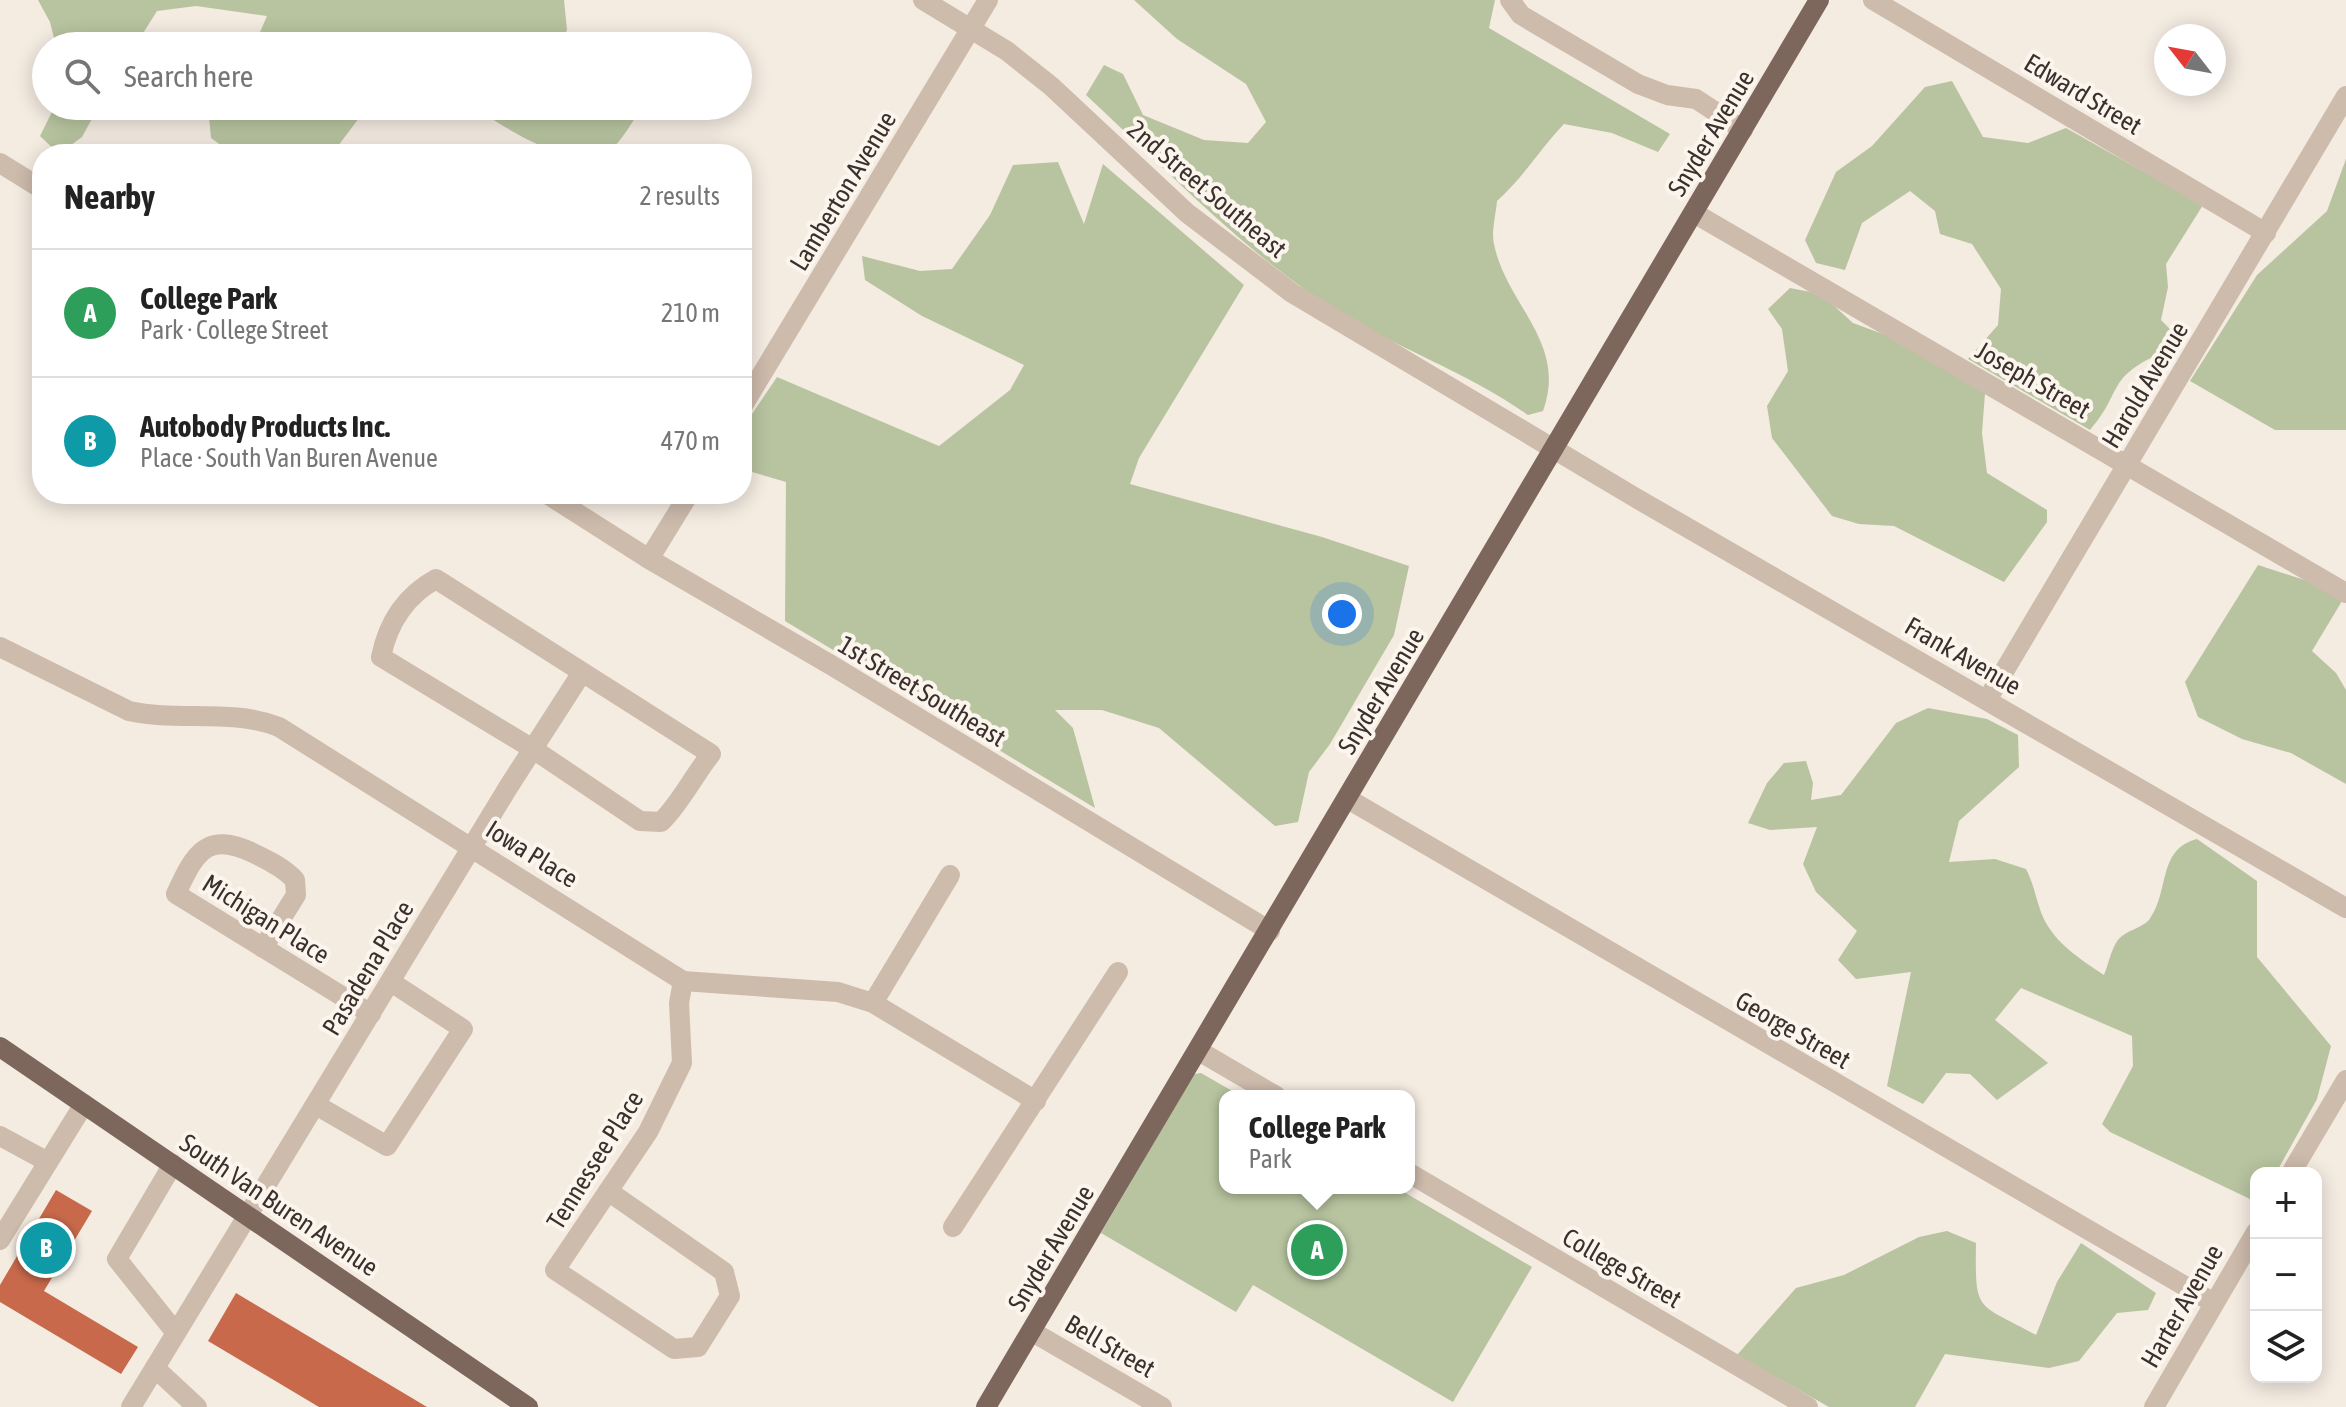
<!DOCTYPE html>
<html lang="en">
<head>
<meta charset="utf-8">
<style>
  body { margin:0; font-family:"Asap Condensed",sans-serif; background:#f6f6f6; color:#222 }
  .controls { position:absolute; right:24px; bottom:24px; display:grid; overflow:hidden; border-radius:16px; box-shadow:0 4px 20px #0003 }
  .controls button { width:72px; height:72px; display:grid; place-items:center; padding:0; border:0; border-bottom:2px solid #e0e0e0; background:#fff; color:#222; font:40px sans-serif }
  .compass { position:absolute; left:2154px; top:24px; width:72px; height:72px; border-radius:50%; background:#fff; box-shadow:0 4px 20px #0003; rotate:301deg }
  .you { position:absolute; left:1342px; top:614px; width:28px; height:28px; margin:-20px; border:6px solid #fff; border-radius:50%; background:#1a73e8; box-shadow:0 0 0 12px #1a73e833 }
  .badge { display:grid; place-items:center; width:52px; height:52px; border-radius:50%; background:#7c3aed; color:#fff; font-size:26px; font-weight:700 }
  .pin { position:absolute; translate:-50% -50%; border:4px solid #fff; box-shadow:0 2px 8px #0006 }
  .popup { position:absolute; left:1219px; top:1090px; width:196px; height:104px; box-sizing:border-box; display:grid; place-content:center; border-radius:16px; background:#fff; filter:drop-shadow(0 2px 6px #0005); font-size:26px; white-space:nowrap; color:#767676 }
  .popup b { font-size:30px; color:#222 }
  .popup::after { content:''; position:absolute; left:50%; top:100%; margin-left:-16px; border:16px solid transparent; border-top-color:#fff }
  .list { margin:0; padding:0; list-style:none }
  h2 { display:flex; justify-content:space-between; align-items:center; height:104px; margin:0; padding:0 32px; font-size:34px }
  h2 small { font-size:26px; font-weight:400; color:#767676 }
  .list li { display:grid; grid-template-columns:52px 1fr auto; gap:24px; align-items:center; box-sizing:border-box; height:128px; padding:0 32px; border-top:2px solid #e0e0e0 }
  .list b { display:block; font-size:30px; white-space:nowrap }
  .list p { margin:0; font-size:26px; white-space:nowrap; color:#767676 }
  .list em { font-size:26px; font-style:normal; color:#767676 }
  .icon { flex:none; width:44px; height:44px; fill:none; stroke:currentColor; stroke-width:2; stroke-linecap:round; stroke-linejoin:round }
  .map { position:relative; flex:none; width:2346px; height:1407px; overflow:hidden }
  .search { position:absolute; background:#fff; box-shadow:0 4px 20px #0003; left:32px; top:32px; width:720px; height:88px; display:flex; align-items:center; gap:20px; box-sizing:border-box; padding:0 28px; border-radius:44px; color:#767676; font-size:30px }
  .panel { position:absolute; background:#fff; box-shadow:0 4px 20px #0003; left:32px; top:144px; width:720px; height:360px; border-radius:32px }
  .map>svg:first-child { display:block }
  .green { fill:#b8c4a0 }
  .building { fill:#c8694b }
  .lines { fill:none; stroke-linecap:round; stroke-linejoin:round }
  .minor { stroke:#cdbbac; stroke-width:20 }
  .major { stroke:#7d675c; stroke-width:20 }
  .labels { text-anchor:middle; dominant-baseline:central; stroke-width:8; stroke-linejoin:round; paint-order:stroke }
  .street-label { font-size:26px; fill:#3b302b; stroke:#fbf5ee }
</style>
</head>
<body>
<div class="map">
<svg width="2346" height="1407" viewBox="0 0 2346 1407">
  <rect width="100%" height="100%" fill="#f4ebe1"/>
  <!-- green -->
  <g class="green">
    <polygon points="38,0 564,0 567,30 559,46 254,46 267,16 196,6 157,11 135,46 56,46 50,22"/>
    <path d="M1134,0h361l-6,28 181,106 -12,18 -46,-19 -48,-9c-24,25 -41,54 -67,77 -1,13 -6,31 -3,43 12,61 74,98 49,167l-15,4c-61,-43 -133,-67 -197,-108 -91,-58 -166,-139 -245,-212l18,-30 19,9 20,41 61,25 44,3 18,-21 -20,-38 -69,-45z"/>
    <path d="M1952,81l31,56 45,6 38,-15 137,77 -37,59 2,23 -7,33 9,9 -11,25c-53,24 -36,38 -69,76l-122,-71 30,-34 3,-36 -29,-45 -32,-10 -5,-23 -25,-20 -48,32 -17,47 -29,-7 -11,-23 31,-68 36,-26 53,-59z"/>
    <polygon points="55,106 99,106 82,137 59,154 40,136"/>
    <polygon points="217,106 368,106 332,154 233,154 211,138 209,117"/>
    <path d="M470,106h173c-10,13 -24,43 -40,48 -44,13 -97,-28 -133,-48z"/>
    <polygon points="2346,159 2346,430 2275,430 2190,381 2257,275 2327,211"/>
    <polygon points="1058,162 1084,224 1103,164 1244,285 1139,458 1130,484 1322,537 1409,566 1394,635 1330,744 1309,772 1298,822 1275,826 1159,728 1102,710 1055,710 1073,728 1095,808 785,621 786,482 742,469 742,429 777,377 939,446 1010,390 1024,365 922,316 865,280 862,256 920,271 952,269 990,215 1013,165"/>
    <polygon points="1790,288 1821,294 1853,323 1888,336 1985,393 1982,433 1987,473 2047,510 2047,522 2004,582 1894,526 1859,524 1832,516 1772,438 1767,406 1788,371 1782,329 1768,309"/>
    <polygon points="2258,565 2317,584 2342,601 2312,651 2336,673 2346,690 2346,784 2291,753 2242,739 2198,717 2185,682"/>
    <path d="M1928,708l59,11 31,16 1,32 -60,54 -10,41 46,-3 31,10c9,17 11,38 20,54 14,24 36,37 58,52 5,-11 8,-32 18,-39 7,-6 21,-9 27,-16 21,-28 8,-71 48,-81l60,42v76l74,89 -14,53 -41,74h-20v21l-6,5 -140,-67 -8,-8 31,-58 -1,-30 -111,-48 -26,32 53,43 -51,37 -27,-26 -24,-1 -23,31 -36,-18 24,-114 -55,7 -18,-19 19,-29 -41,-39 -13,-28 14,-37 -47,3 -22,-7 19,-40 17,-20 22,-2 7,22 -2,17 30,-5 55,-72z"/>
    <polygon points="1201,1073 1241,1096 1225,1096 1225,1188 1397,1188 1532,1267 1453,1402 1253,1285 1236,1312 1101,1233 1194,1074"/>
    <path d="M1947,1231l29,12c-1,71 0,59 60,92l21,-53 24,-39 75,50 -8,17 -31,3 -38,48 -30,7 -104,-14 -30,53h-86l-92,-52 59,-67 48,-13 75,-38z"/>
  </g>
  <!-- building -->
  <g class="building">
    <polygon points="56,1190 92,1211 44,1291 138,1347 121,1374 0,1302 0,1285"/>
    <polygon points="236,1293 427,1407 319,1407 208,1341"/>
  </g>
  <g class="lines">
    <!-- minor -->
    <g class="minor">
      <polyline points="923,0 1007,51 1051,86 1187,213 1292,293 1636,498 2346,908"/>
      <polyline points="1510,0 1521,15 1638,84 1667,95 1696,99 1743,130"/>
      <polyline points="1873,0 2266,233"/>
      <polyline points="0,163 42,189"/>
      <polyline points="1694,213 2346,593"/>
      <polyline points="742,407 988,0"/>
      <polyline points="547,494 649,559 831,665 1270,931"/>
      <polyline points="649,559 689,494"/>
      <path d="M436,579l275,175c-17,21 -31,50 -50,68l-21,-1 -107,-72 -152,-92c7,-34 24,-61 55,-78z"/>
      <path d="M0,647l129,64c49,11 102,-3 150,16l404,254 155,11 35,11 163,98"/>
      <polyline points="1987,700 2346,96"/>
      <polyline points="1348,799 2214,1303"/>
      <path d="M263,948l33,-53 -1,-15c-11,-12 -27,-20 -42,-27 -47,-22 -58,0 -77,41l195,120"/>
      <polyline points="873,1003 950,875"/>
      <polyline points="1199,1051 1276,1096"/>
      <polyline points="316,1105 387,1146 463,1029 391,982"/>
      <polyline points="0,1136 48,1162"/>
      <polyline points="173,1164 117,1259 176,1333"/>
      <polyline points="1409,1173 1808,1407"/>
      <polyline points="2291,1173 2346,1080"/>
      <polyline points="608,1191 724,1272 730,1296 698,1347 674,1349 555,1270 648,1132 682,1063 679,1003 683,981"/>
      <polyline points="953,1227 1118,972"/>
      <polyline points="0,1240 84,1104"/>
      <polyline points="1031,1331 1162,1407"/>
      <polyline points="155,1368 197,1407"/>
      <polyline points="131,1407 509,786 581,674"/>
      <polyline points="2154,1407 2256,1232"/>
    </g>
    <!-- major -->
    <g class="major">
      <polyline points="0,1047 528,1407"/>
      <polyline points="986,1407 1819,0"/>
    </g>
  </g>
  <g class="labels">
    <!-- street labels -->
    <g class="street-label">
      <text transform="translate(2083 94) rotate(31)">Edward Street</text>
      <text transform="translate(1711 133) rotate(-59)">Snyder Avenue</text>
      <text transform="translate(1207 189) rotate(40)">2nd Street Southeast</text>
      <text transform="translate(843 191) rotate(-59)">Lamberton Avenue</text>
      <text transform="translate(2033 380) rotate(30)">Joseph Street</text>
      <text transform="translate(2145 385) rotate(-59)">Harold Avenue</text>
      <text transform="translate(1963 656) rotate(30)">Frank Avenue</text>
      <text transform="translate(922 691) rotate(31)">1st Street Southeast</text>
      <text transform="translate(1381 691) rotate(-59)">Snyder Avenue</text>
      <text transform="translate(532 854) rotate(32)">Iowa Place</text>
      <text transform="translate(266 919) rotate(32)">Michigan Place</text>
      <text transform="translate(368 968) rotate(-59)">Pasadena Place</text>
      <text transform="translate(1793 1030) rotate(30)">George Street</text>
      <text transform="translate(595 1160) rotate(-58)">Tennessee Place</text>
      <text transform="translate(279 1205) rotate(34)">South Van Buren Avenue</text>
      <text transform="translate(1051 1248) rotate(-59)">Snyder Avenue</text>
      <text transform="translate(1622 1268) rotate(30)">College Street</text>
      <text transform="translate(2182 1306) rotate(-60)">Harter Avenue</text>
      <text transform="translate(1110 1346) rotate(30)">Bell Street</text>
    </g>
  </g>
</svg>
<div class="controls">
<button>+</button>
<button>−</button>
<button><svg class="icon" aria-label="layers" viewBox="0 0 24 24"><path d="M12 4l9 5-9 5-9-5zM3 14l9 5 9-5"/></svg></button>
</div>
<svg class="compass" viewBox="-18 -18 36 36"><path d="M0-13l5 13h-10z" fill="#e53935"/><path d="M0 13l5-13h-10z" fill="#767676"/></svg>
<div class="you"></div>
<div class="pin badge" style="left:1317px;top:1250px;background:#2e9e5b">A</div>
<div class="popup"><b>College Park</b>Park</div>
<div class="pin badge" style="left:46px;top:1248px;background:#0f9aa8">B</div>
<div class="search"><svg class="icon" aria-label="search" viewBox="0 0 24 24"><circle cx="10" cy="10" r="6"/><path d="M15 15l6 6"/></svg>Search here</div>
<section class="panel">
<h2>Nearby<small>2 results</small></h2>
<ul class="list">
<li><span class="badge" style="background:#2e9e5b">A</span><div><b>College Park</b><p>Park · College Street</p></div><em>210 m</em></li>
<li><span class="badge" style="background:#0f9aa8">B</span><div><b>Autobody Products Inc.</b><p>Place · South Van Buren Avenue</p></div><em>470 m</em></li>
</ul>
</section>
</div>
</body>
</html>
